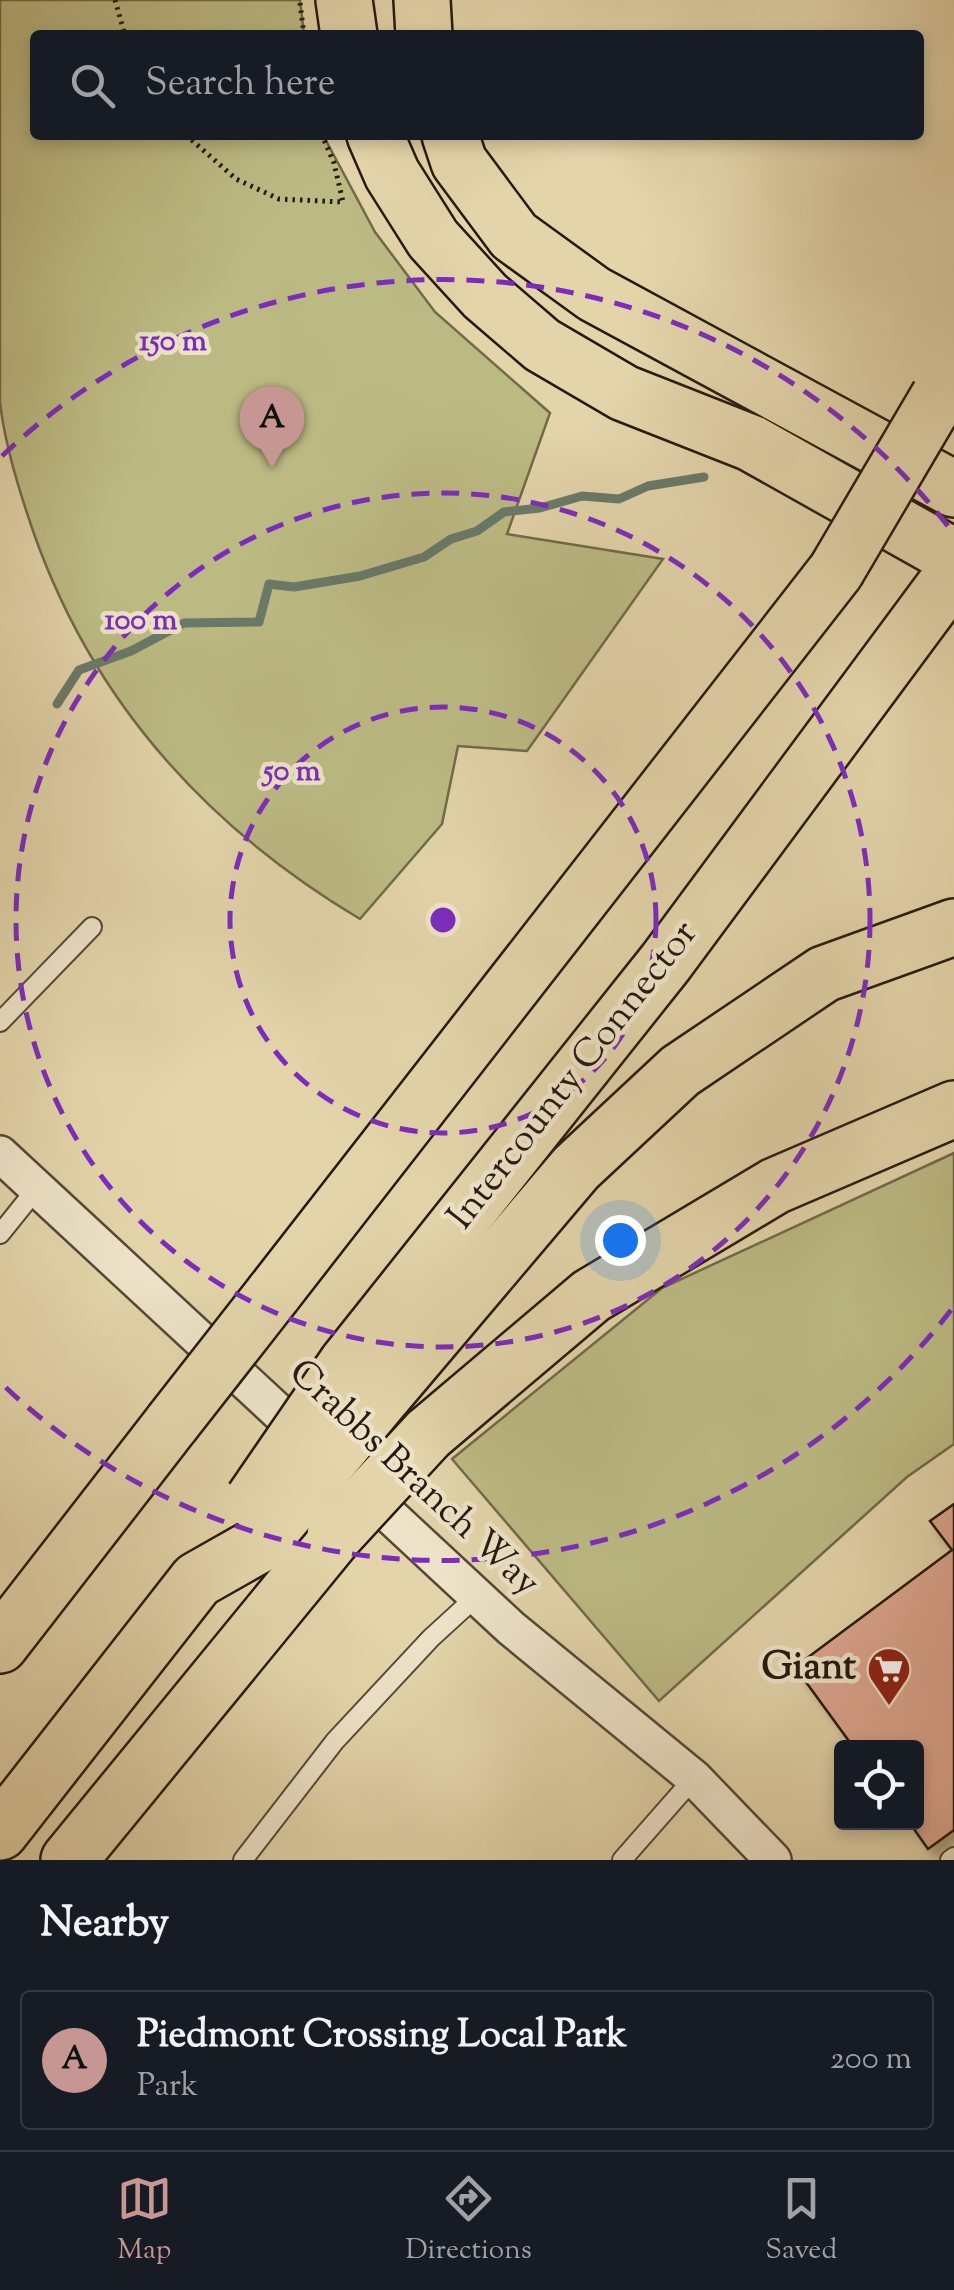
<!DOCTYPE html>
<html lang="en">
<head>
<meta charset="utf-8">
<style>
  body { margin:0; font-family:"Sorts Mill Goudy",serif; background:#242831; color:#f1f3f6 }
  .controls { position:absolute; right:30px; bottom:30px; display:grid; overflow:hidden; border-radius:10px; box-shadow:0 5px 15px #0003 }
  .controls button { width:90px; height:90px; display:grid; place-items:center; padding:0; border:0; border-bottom:2px solid #363941; background:#171b24; color:#f1f3f6; font:50px sans-serif }
  .you { position:absolute; left:620px; top:1240px; width:35px; height:35px; margin:-25px; border:8px solid #fff; border-radius:50%; background:#1a73e8; box-shadow:0 0 0 15px #1a73e833 }
  .badge { display:grid; place-items:center; width:65px; height:65px; border-radius:50%; background:#c59692; color:#111; font-size:32px; font-weight:700 }
  .pin { position:absolute; translate:-50% -82px; filter:drop-shadow(0 2px 5px #0008) }
  .pin::after { content:''; position:absolute; top:52px; width:35px; height:30px; background:inherit; clip-path:polygon(0 0,100% 0,50% 100%) }
  .list { margin:0; padding:0; list-style:none }
  h2 { display:flex; justify-content:space-between; align-items:center; height:130px; margin:0; padding:0 40px; font-size:42px }
  h2 small { font-size:32px; font-weight:400; color:#9ea1a6 }
  .list li { display:grid; grid-template-columns:65px 1fr auto; gap:30px; align-items:center; box-sizing:border-box; height:140px; margin:0 20px 20px; padding:0 20px; border:2px solid #363941; border-radius:10px }
  .list b { display:block; font-size:38px; white-space:nowrap }
  .list p { margin:0; font-size:32px; white-space:nowrap; color:#9ea1a6 }
  .list em { font-size:32px; font-style:normal; color:#9ea1a6 }
  .icon { flex:none; width:55px; height:55px; fill:none; stroke:currentColor; stroke-width:2; stroke-linecap:round; stroke-linejoin:round }
  .map { position:relative; flex:none; width:954px; height:1860px; overflow:hidden }
  .search { position:absolute; background:#171b24; box-shadow:0 5px 15px #0003; left:30px; right:30px; top:30px; height:110px; display:flex; align-items:center; gap:25px; box-sizing:border-box; padding:0 35px; border-radius:10px; color:#9ea1a6; font-size:38px }
  .sheet { height:290px; background:#171b24 }
  nav { display:flex; justify-content:space-around; align-items:center; box-sizing:border-box; height:140px; border-top:2px solid #363941; background:#171b24; font-size:28px; color:#9ea1a6 }
  nav a { display:grid; justify-items:center; gap:5px }
  nav .on { color:#c59692 }
  .map>svg:first-child { display:block }
  .green { fill:#bcba83; stroke:#716a4a; stroke-width:2.5 }
  .lines { fill:none; stroke-linecap:round; stroke-linejoin:round }
  .stream { stroke:#697969; stroke-width:9 }
  .building { fill:#dda690; stroke:#261a10; stroke-width:2.5; filter:url(#shadow) }
  .service-casing { stroke:#554836; stroke-width:22 }
  .minor-casing { stroke:#554836; stroke-width:40 }
  .motorway-casing { stroke:#261a10; stroke-width:60 }
  .path { stroke:#261a10; stroke-width:5; stroke-dasharray:2.5 5; stroke-linecap:butt }
  .service { stroke:#ede3c8; stroke-width:18 }
  .minor { stroke:#ede3c8; stroke-width:35 }
  .motorway { stroke:#e3d4aa; stroke-width:55 }
  .motorway-bridge-casing { stroke:#261a10; stroke-width:60; stroke-linecap:butt }
  .motorway-bridge { stroke:#e3d4aa; stroke-width:55 }
  .ring { fill:none; stroke:#7b2cbf; stroke-width:5; stroke-dasharray:18 12 }
  .labels { text-anchor:middle; dominant-baseline:central; stroke-width:9; stroke-linejoin:round; paint-order:stroke }
  .street-label { font-size:38px; fill:#261a10; stroke:#ede3c8 }
  .poi-label { font-size:38px; font-weight:bold; fill:#261a10; stroke:#ede3c8; text-anchor:end }
  .centre { fill:#7b2cbf; stroke:#ede3c8; stroke-width:5 }
  .ring-label { font-size:30px; text-anchor:middle; font-weight:bold; fill:#7b2cbf; stroke:#ede3c8; stroke-width:9; stroke-linejoin:round; paint-order:stroke }
</style>
</head>
<body>
<div class="map">
<svg width="954" height="1860" viewBox="0 0 954 1860">
  <defs>
    <filter id="shadow"><feDropShadow dx="8" dy="8" stdDeviation="5" flood-color="#0004"/></filter>
  </defs>
  <rect width="100%" height="100%" fill="#e3d4aa"/>
  <filter id="stains"><feTurbulence type="fractalNoise" baseFrequency=".002" numOctaves="4"/><feColorMatrix values="0 0 0 0 .2 0 0 0 0 .09 0 0 0 0 .02 0 0 0 .5 -.17"/></filter>
  <radialGradient id="worn" r=".72"><stop offset=".6" stop-color="#630" stop-opacity="0"/><stop offset="1" stop-color="#630" stop-opacity=".3"/></radialGradient>
  <!-- green -->
  <g class="green">
    <path d="M0,0h300l4,35h-269v100h288l52,97 60,80 115,101 -43,121 156,25 -136,192 -69,-5 -16,78 -82,95c-159,-95 -276,-228 -333,-406 -12,-36 -23,-74 -27,-111 0,-42 0,-86 0,-129 0,-91 0,-182 0,-273z"/>
    <polygon points="954,1153 954,1444 907,1477 659,1701 452,1459 662,1288"/>
  </g>
  <g class="lines">
    <!-- stream -->
    <polyline class="stream" points="57,704 79,670 131,651 184,623 259,622 269,584 294,587 360,576 424,557 451,539 477,531 504,512 540,508 582,496 619,499 648,486 704,477"/>
  </g>
  <!-- building -->
  <polygon class="building" points="954,1504 954,1830 928,1849 909,1822 916,1822 916,1748 854,1748 795,1667 952,1550 930,1521"/>
  <g class="lines">
    <!-- service casing -->
    <g class="service-casing">
      <g id="service">
        <polyline points="0,1022 92,927"/>
        <polyline points="0,1234 37,1188"/>
        <polyline points="243,1860 335,1741 431,1638 477,1596"/>
        <polyline points="622,1860 694,1778"/>
        <polyline points="950,1860 954,1857"/>
      </g>
    </g>
    <!-- minor casing -->
    <g class="minor-casing">
      <g id="minor">
        <polyline points="0,1154 314,1445"/>
        <polyline points="356,1484 511,1628 694,1778 773,1860"/>
      </g>
    </g>
    <!-- motorway casing -->
    <g class="motorway-casing">
      <g id="motorway">
        <polyline points="344,0 349,35"/>
        <polyline points="422,0 424,35"/>
        <polyline points="375,135 392,174 433,239 485,296 542,345 624,393 751,443 954,557"/>
        <polyline points="450,135 459,162 514,236 594,294 954,489"/>
        <polyline points="273,1294 836,571"/>
        <polyline points="347,1363 666,962 954,573"/>
        <polyline points="383,1396 576,1168 680,1071 824,974 954,927"/>
        <polyline points="428,1434 591,1296 775,1186 954,1109"/>
        <polyline points="0,1645 172,1423"/>
        <polyline points="0,1832 197,1580 257,1546 277,1523"/>
        <polyline points="69,1860 335,1535"/>
      </g>
    </g>
    <!-- path -->
    <g class="path">
      <polyline points="115,0 125,35"/>
      <polyline points="300,3 304,35"/>
      <polyline points="186,135 236,179 279,199 343,202 334,163 322,135"/>
    </g>
    <!-- service -->
    <use href="#service" class="service"/>
    <!-- minor -->
    <use href="#minor" class="minor"/>
    <!-- motorway -->
    <use href="#motorway" class="motorway"/>
    <!-- motorway-bridge casing -->
    <g class="motorway-bridge-casing">
      <g id="motorway-bridge">
        <polyline points="836,571 939,396"/>
        <polyline points="172,1423 273,1294"/>
        <polyline points="253,1500 347,1363"/>
        <polyline points="277,1523 383,1396"/>
        <polyline points="335,1535 428,1434"/>
      </g>
    </g>
    <!-- motorway-bridge -->
    <use href="#motorway-bridge" class="motorway-bridge"/>
  </g>
  <!-- distance rings -->
  <g class="ring">
    <circle cx="443" cy="920" r="213"/>
    <circle cx="443" cy="920" r="427"/>
    <path d="M951 1310A640 640 0 0 1 2 1384M2 456A640 640 0 0 1 951 530"/>
  </g>
  <!-- icons -->
  <defs>
    <g id="supermarket-pin" transform="scale(2.25)"><path d="M0 17L-7.5 6A9.5 9.5 0 1 1 7.5 6Z" fill="#8f2418" stroke="#ede3c8"/><path d="M-6-5.5h2.5l.6 2H6L4.5 2H-2.5L-4.4-4H-6ZM-1.5 3.2a1.3 1.3 0 1 0 .1 0ZM3 3.2a1.3 1.3 0 1 0 .1 0Z" fill="#fff"/></g>
  </defs>
  <g fill-rule="evenodd">
    <use href="#supermarket-pin" x="889" y="1669"/>
  </g>
  <g class="labels">
    <!-- street labels -->
    <g class="street-label">
      <text transform="translate(574 1076) rotate(-52)">Intercounty Connector</text>
      <text transform="translate(413 1479) rotate(43)">Crabbs Branch Way</text>
    </g>
    <!-- poi labels -->
    <g class="poi-label">
      <text x="856" y="1669">Giant</text>
    </g>
  </g>
  <circle cx="443" cy="920" r="15" class="centre"/>
  <g class="ring-label">
    <text x="173" y="350">150 m</text>
    <text x="141" y="629">100 m</text>
    <text x="292" y="780">50 m</text>
  </g>
  <rect width="100%" height="100%" filter="url(#stains)"/>
  <rect width="100%" height="100%" fill="url(#worn)"/>
</svg>
<div class="controls">
<button><svg class="icon" aria-label="locate" viewBox="0 0 24 24"><circle cx="12" cy="12" r="6"/><path d="M12 2v4M12 18v4M2 12h4M18 12h4"/></svg></button>
</div>
<div class="you"></div>
<div class="pin badge" style="left:272px;top:468px">A</div>
<div class="search"><svg class="icon" aria-label="search" viewBox="0 0 24 24"><circle cx="10" cy="10" r="6"/><path d="M15 15l6 6"/></svg>Search here</div>
</div>
<section class="sheet">
<h2>Nearby<small></small></h2>
<ul class="list">
<li><span class="badge">A</span><div><b>Piedmont Crossing Local Park</b><p>Park</p></div><em>200 m</em></li>
</ul>
</section>
<nav>
<a class="on"><svg class="icon" aria-label="map" viewBox="0 0 24 24"><path d="M3 6l6-2 6 2 6-2v14l-6 2-6-2-6 2zM9 4v14M15 6v14"/></svg>Map</a>
<a><svg class="icon" aria-label="directions" viewBox="0 0 24 24"><path d="M12 3l9 9-9 9-9-9zM9 14v-3h6M13 9l2 2-2 2"/></svg>Directions</a>
<a><svg class="icon" aria-label="saved" viewBox="0 0 24 24"><path d="M7 4h10v16l-5-4-5 4z"/></svg>Saved</a>
</nav>
</body>
</html>
